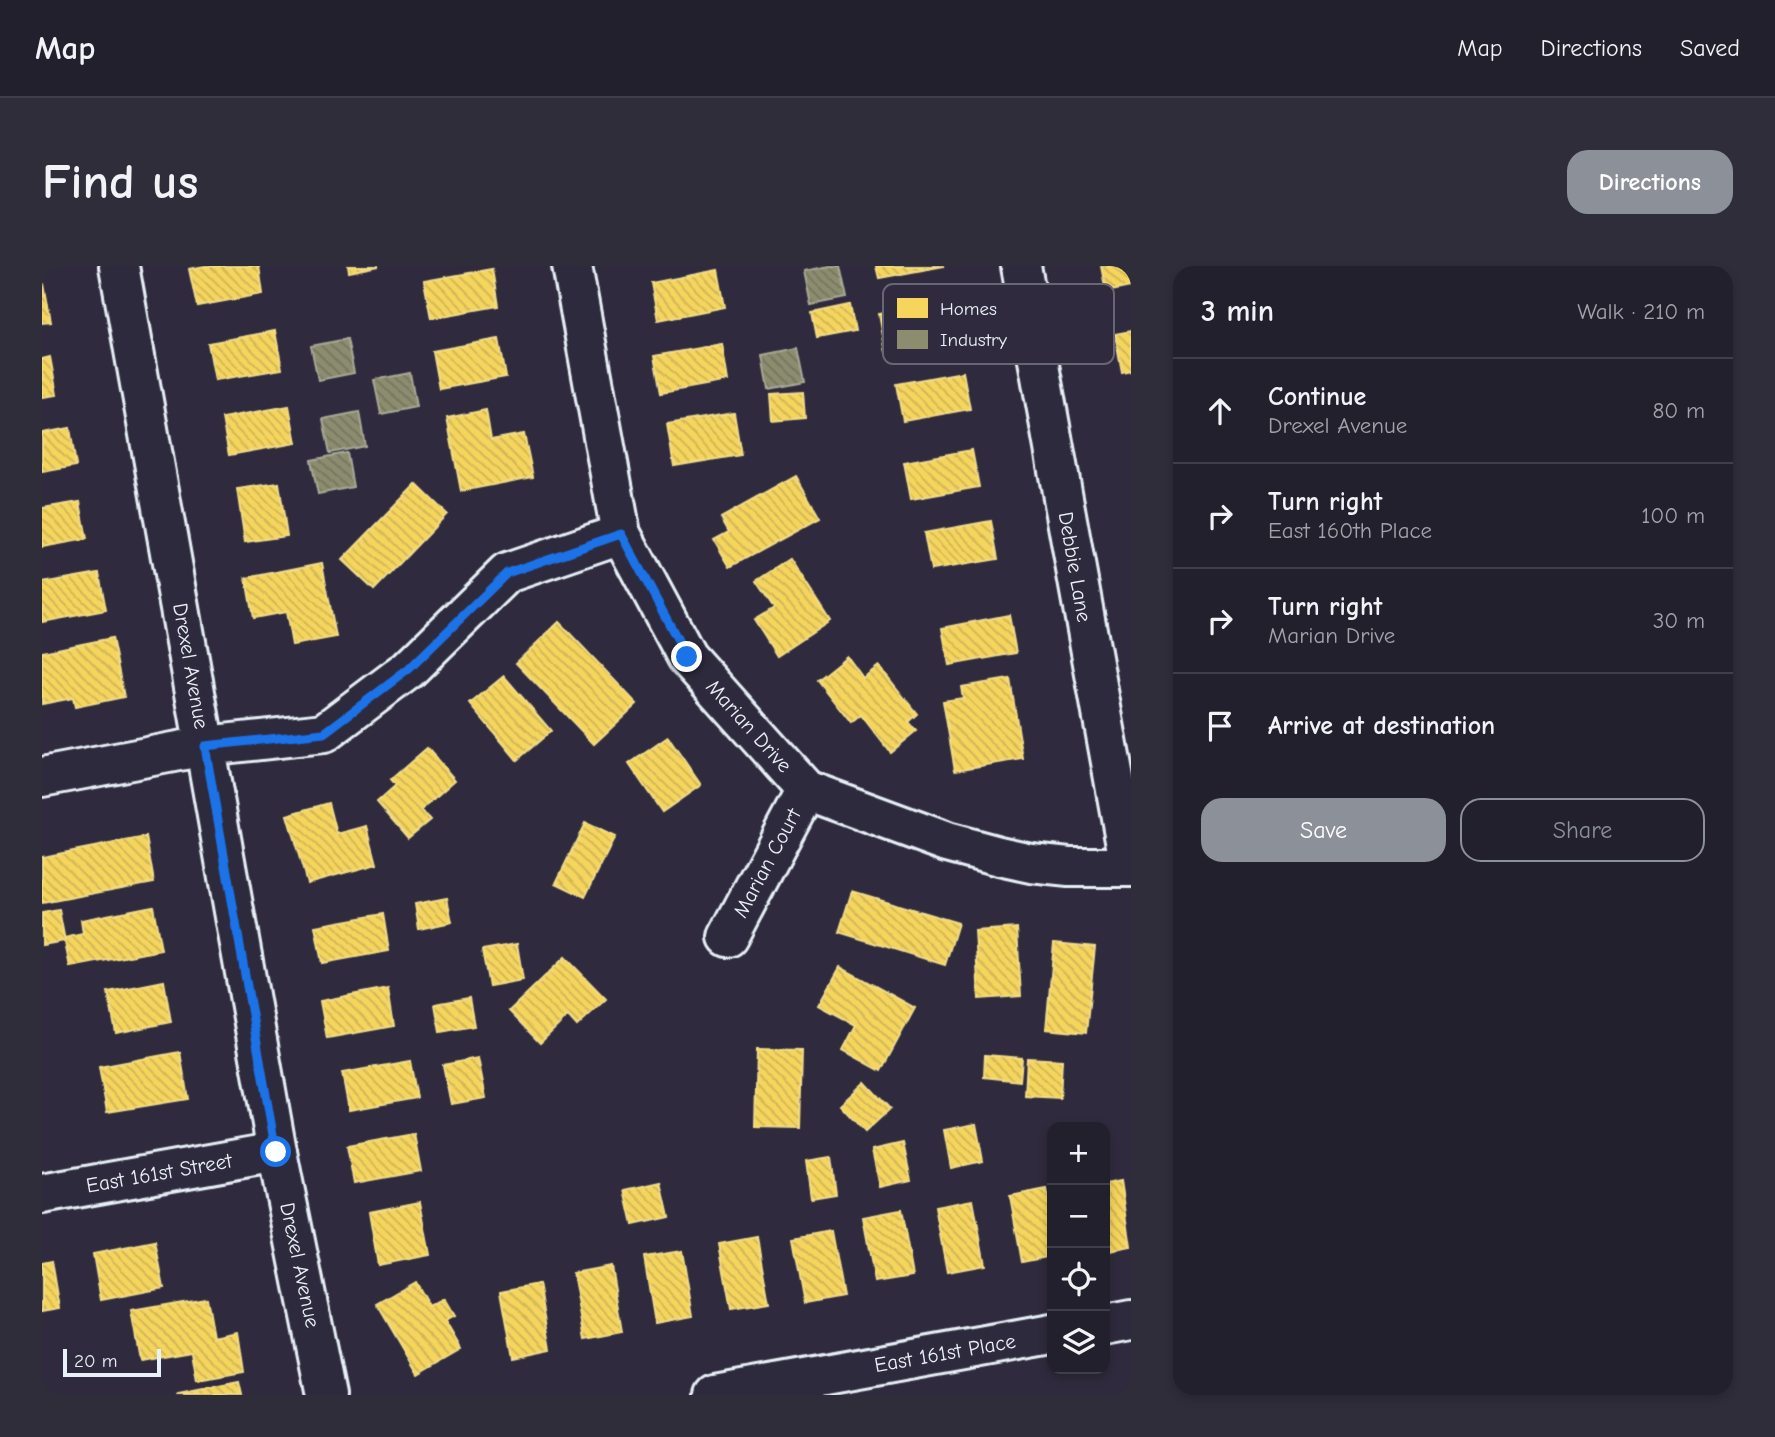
<!DOCTYPE html>
<html lang="en">
<head>
<meta charset="utf-8">
<style>
  body { margin:0; font-family:"Comic Neue",sans-serif; background:#2f2d3a; color:#f1f3f6 }
  .controls { position:absolute; right:21px; bottom:21px; display:grid; overflow:hidden; border-radius:14px; box-shadow:0 4px 10px #0003 }
  .controls button { width:63px; height:63px; display:grid; place-items:center; padding:0; border:0; border-bottom:2px solid #403e4a; background:#23202e; color:#f1f3f6; font:35px sans-serif }
  .scale { position:absolute; left:21px; bottom:18px; width:98px; box-sizing:border-box; padding-left:7px; border:4px solid #e8f1f8; border-top:0; font-size:19px; line-height:24px; white-space:nowrap; color:#e8f1f8; -webkit-text-stroke:5px #2f2a3d; paint-order:stroke }
  .stop { position:absolute; width:21px; height:21px; margin:-16px; border:5px solid #1a73e8; border-radius:50%; background:#fff }
  .stop.end { background:#1a73e8; border-color:#fff; box-shadow:0 2px 7px #0008 }
  .list { margin:0; padding:0; list-style:none }
  h2 { display:flex; justify-content:space-between; align-items:center; height:91px; margin:0; padding:0 28px; font-size:30px }
  h2 small { font-size:23px; font-weight:400; color:#a3a3aa }
  .list li { display:grid; grid-template-columns:46px 1fr auto; gap:21px; align-items:center; box-sizing:border-box; height:105px; padding:0 28px; border-top:2px solid #403e4a }
  .list b { display:block; font-size:26px; white-space:nowrap }
  .list p { margin:0; font-size:23px; white-space:nowrap; color:#a3a3aa }
  .list em { font-size:23px; font-style:normal; color:#a3a3aa }
  .actions { display:flex; gap:14px; padding:21px 28px }
  .actions a { flex:1; padding:16px 0; border:2px solid #8c9099; border-radius:21px; text-align:center; font-size:24px; color:#8c9099 }
  .actions .main { background:#8c9099; color:#fff }
  .icon { flex:none; width:38px; height:38px; fill:none; stroke:currentColor; stroke-width:2; stroke-linecap:round; stroke-linejoin:round }
  .map { position:relative; flex:none; width:1089px; height:1129px; overflow:hidden; border-radius:21px }
  header { display:flex; align-items:center; gap:42px; box-sizing:border-box; height:98px; padding:0 35px; background:#23202e; border-bottom:2px solid #403e4a }
  header strong { font-size:33px }
  nav { display:flex; gap:38px; margin-inline-start:auto; font-size:24px }
  .intro { display:flex; align-items:center; justify-content:space-between; box-sizing:border-box; height:168px; padding:0 42px }
  h1 { margin:0; font-size:49px }
  .button { padding:18px 32px; border-radius:21px; background:#8c9099; color:#fff; font-size:24px; font-weight:700 }
  main { display:flex; gap:42px; padding:0 42px }
  aside { flex:1; background:#23202e; border-radius:21px; box-shadow:0 4px 10px #0003 }
  .map>svg:first-child { display:block }
  .homes { fill:url(#homes-back-hatch); stroke:#f2dd8b; stroke-width:2 }
  .industry { fill:url(#industry-back-hatch); stroke:#a8aa97; stroke-width:2 }
  .lines { fill:none; stroke-linecap:round; stroke-linejoin:round }
  .minor-casing { stroke:#e8f1f8; stroke-width:44 }
  .minor { stroke:#2f2a3d; stroke-width:38 }
  .route { stroke:#1a73e8; stroke-width:9 }
  .labels { text-anchor:middle; dominant-baseline:central; stroke-width:7; stroke-linejoin:round; paint-order:stroke }
  .street-label { font-size:21px; fill:#e8f1f8; stroke:#2f2a3d }
  .key { fill:#2f2a3d; stroke:#666675; stroke-width:2 }
  .key-label { font-size:19px; fill:#e8f1f8 }
</style>
</head>
<body>
<header>
<strong>Map</strong>
<nav><a>Map</a><a>Directions</a><a>Saved</a></nav>
</header>
<div class="intro"><h1>Find us</h1><a class="button">Directions</a></div>
<main>
<div class="map">
<svg width="1089" height="1129" viewBox="0 0 1089 1129">
  <defs>
    <pattern id="homes-back-hatch" width="6" height="6" patternUnits="userSpaceOnUse" patternTransform="scale(1.75)"><rect width="6" height="6" fill="#f6d55c"/><path d="M-1 5l2 2M0 0l6 6M5-1l2 2" fill="none" stroke="#cab258"/></pattern>
    <pattern id="industry-back-hatch" width="6" height="6" patternUnits="userSpaceOnUse" patternTransform="scale(1.75)"><rect width="6" height="6" fill="#8c8c6e"/><path d="M-1 5l2 2M0 0l6 6M5-1l2 2" fill="none" stroke="#747461"/></pattern>
  </defs>
  <rect width="100%" height="100%" fill="#2f2a3d"/>
  <filter id="ink" filterUnits="userSpaceOnUse"><feTurbulence type="fractalNoise" baseFrequency=".0143" numOctaves="2"/><feDisplacementMap in="SourceGraphic" scale="14" xChannelSelector="R" yChannelSelector="G"/><feConvolveMatrix kernelMatrix="1 2 1 2 8 2 1 2 1" color-interpolation-filters="sRGB"/></filter>
  <g filter="url(#ink)">
    <!-- homes -->
    <g class="homes">
      <polygon points="163,0 217,0 221,28 155,40 147,3"/>
      <polygon points="306,0 337,0 307,6"/>
      <polygon points="834,0 902,0 837,12"/>
      <polygon points="1059,0 1089,0 1089,21 1064,26"/>
      <polygon points="450,3 456,40 389,52 382,15"/>
      <polygon points="676,4 683,41 616,54 609,17"/>
      <polygon points="0,18 2,18 9,56 0,57"/>
      <polygon points="905,36 911,74 844,86 837,48"/>
      <polygon points="808,39 813,65 775,72 770,47"/>
      <polygon points="233,65 240,103 173,114 166,77"/>
      <polygon points="1089,65 1089,104 1080,106 1073,68"/>
      <polygon points="457,73 464,111 397,123 390,85"/>
      <polygon points="680,78 686,115 619,127 612,90"/>
      <polygon points="8,91 15,129 0,131 0,93"/>
      <polygon points="921,106 928,143 861,155 854,118"/>
      <polygon points="761,126 763,152 731,155 729,128"/>
      <polygon points="247,140 254,177 187,189 180,152"/>
      <polygon points="444,144 449,174 482,168 491,211 419,225 405,152"/>
      <polygon points="692,147 699,189 632,200 625,158"/>
      <polygon points="28,162 34,200 0,206 0,167"/>
      <polygon points="930,184 937,221 869,233 862,196"/>
      <polygon points="754,210 778,252 688,301 672,274 687,266 679,252"/>
      <polygon points="237,217 245,270 203,276 195,223"/>
      <polygon points="374,218 405,248 332,324 300,294"/>
      <polygon points="38,236 45,273 0,281 0,242"/>
      <polygon points="949,255 956,293 889,304 882,267"/>
      <polygon points="748,293 788,355 735,390 712,354 732,342 714,315"/>
      <polygon points="280,297 294,371 250,379 244,346 211,352 204,312"/>
      <polygon points="57,307 64,344 0,356 0,317"/>
      <polygon points="967,349 974,387 907,399 900,362"/>
      <polygon points="517,356 595,438 552,478 474,397"/>
      <polygon points="70,372 82,431 33,441 31,432 0,438 0,386"/>
      <polygon points="805,390 821,412 837,400 875,448 866,456 874,465 848,486 819,449 809,457 775,414"/>
      <polygon points="462,410 509,465 475,494 428,438"/>
      <polygon points="968,413 981,493 913,504 901,435 921,432 919,421"/>
      <polygon points="626,471 659,519 620,546 587,498"/>
      <polygon points="385,482 413,514 379,544 388,554 366,572 335,536 353,520 348,514"/>
      <polygon points="287,537 295,568 325,560 335,598 265,617 245,549"/>
      <polygon points="543,557 573,571 543,631 514,617"/>
      <polygon points="104,571 112,616 0,637 0,591"/>
      <polygon points="810,625 916,657 903,699 797,666"/>
      <polygon points="405,632 410,656 377,663 373,638"/>
      <polygon points="111,640 119,684 28,701 22,672 41,668 39,654"/>
      <polygon points="17,644 23,675 0,679 0,647"/>
      <polygon points="341,648 347,685 280,697 273,660"/>
      <polygon points="975,662 979,730 937,733 933,665"/>
      <polygon points="1012,677 1053,681 1044,767 1004,763"/>
      <polygon points="475,678 481,714 447,720 440,684"/>
      <polygon points="523,691 564,733 535,760 526,750 498,777 467,745"/>
      <polygon points="798,701 873,742 839,805 801,784 814,759 777,739"/>
      <polygon points="122,715 129,756 74,767 66,726"/>
      <polygon points="346,722 352,760 285,772 278,735"/>
      <polygon points="427,732 432,760 398,766 393,738"/>
      <polygon points="715,783 760,784 758,862 713,861"/>
      <polygon points="138,786 146,833 65,846 57,801"/>
      <polygon points="943,789 980,792 978,815 942,811"/>
      <polygon points="436,792 444,832 409,838 401,799"/>
      <polygon points="985,792 1020,794 1018,832 983,830"/>
      <polygon points="368,795 375,832 307,844 300,807"/>
      <polygon points="823,816 848,843 823,866 798,839"/>
      <polygon points="934,858 941,895 909,902 902,864"/>
      <polygon points="372,868 379,905 312,917 305,880"/>
      <polygon points="861,877 869,914 838,921 830,884"/>
      <polygon points="789,891 794,928 769,932 764,895"/>
      <polygon points="1079,915 1089,981 1063,986 1063,918"/>
      <polygon points="619,916 627,951 591,959 583,924"/>
      <polygon points="1005,923 1010,950 1010,990 980,996 968,930"/>
      <polygon points="931,934 943,999 905,1006 893,941"/>
      <polygon points="378,936 388,989 336,999 327,946"/>
      <polygon points="859,944 871,1010 833,1016 821,951"/>
      <polygon points="789,965 801,1030 763,1037 751,972"/>
      <polygon points="715,971 727,1037 689,1043 677,978"/>
      <polygon points="113,976 122,1022 59,1034 51,988"/>
      <polygon points="640,985 651,1050 613,1057 602,991"/>
      <polygon points="10,995 18,1042 0,1045 0,997"/>
      <polygon points="569,1000 580,1066 543,1073 531,1007"/>
      <polygon points="373,1016 387,1041 402,1033 412,1050 403,1055 419,1083 376,1108 335,1038"/>
      <polygon points="497,1018 509,1083 471,1091 459,1025"/>
      <polygon points="164,1032 171,1071 196,1066 202,1106 155,1114 150,1085 98,1094 89,1045"/>
      <polygon points="197,1116 200,1129 136,1129 136,1128"/>
    </g>
    <!-- industry -->
    <g class="industry">
      <polygon points="788,0 798,0 805,32 769,39 762,5"/>
      <polygon points="305,73 312,107 276,114 269,80"/>
      <polygon points="756,82 763,116 727,123 721,89"/>
      <polygon points="368,107 374,141 339,148 332,114"/>
      <polygon points="317,146 323,180 288,187 281,153"/>
      <polygon points="305,187 311,221 276,228 269,194"/>
    </g>
    <g class="lines">
      <!-- minor casing -->
      <g class="minor-casing">
        <g id="minor">
          <polyline points="77,0 235,886 284,1129"/>
          <polyline points="530,0 579,268 645,391 764,524 905,576 957,590 989,597 1027,601 1089,601"/>
          <polyline points="979,0 1088,601"/>
          <polyline points="0,511 163,480 282,467 367,403 465,307 579,268"/>
          <polyline points="686,671 764,524"/>
          <polyline points="0,928 235,886"/>
          <polyline points="1063,1059 1089,1054"/>
          <polyline points="673,1129 1010,1068"/>
        </g>
      </g>
      <!-- minor -->
      <use href="#minor" class="minor"/>
    </g>
  </g>
  <g class="lines" filter="url(#ink)">
    <!-- route -->
    <polyline class="route" points="234,886 163,480 282,467 367,403 465,307 579,268 645,391"/>
  </g>
  <g class="labels">
    <!-- street labels -->
    <g class="street-label">
      <text transform="translate(1033 301) rotate(80)">Debbie Lane</text>
      <text transform="translate(149 400) rotate(80)">Drexel Avenue</text>
      <text transform="translate(707 460) rotate(48)">Marian Drive</text>
      <text transform="translate(725 597) rotate(-62)">Marian Court</text>
      <text transform="translate(117 907) rotate(-10)">East 161st Street</text>
      <text transform="translate(258 999) rotate(78)">Drexel Avenue</text>
      <text transform="translate(903 1087) rotate(-10)">East 161st Place</text>
    </g>
  </g>
  <!-- legend -->
  <rect x="841" y="18" width="231" height="80" rx="10" class="key"/>
  <rect x="855" y="32" width="31" height="20" fill="#f6d55c"/>
  <rect x="855" y="64" width="31" height="19" fill="#8c8c6e"/>
  <g class="key-label">
    <text x="898" y="49">Homes</text>
    <text x="898" y="80">Industry</text>
  </g>
</svg>
<div class="controls">
<button>+</button>
<button>−</button>
<button><svg class="icon" aria-label="locate" viewBox="0 0 24 24"><circle cx="12" cy="12" r="6"/><path d="M12 2v4M12 18v4M2 12h4M18 12h4"/></svg></button>
<button><svg class="icon" aria-label="layers" viewBox="0 0 24 24"><path d="M12 4l9 5-9 5-9-5zM3 14l9 5 9-5"/></svg></button>
</div>
<div class="scale">20 m</div>
<div class="stop" style="left:234px;top:886px"></div>
<div class="stop end" style="left:645px;top:391px"></div>
</div>
<aside>
<h2>3 min<small>Walk · 210 m</small></h2>
<ul class="list">
<li><svg class="icon" aria-label="ahead" viewBox="0 0 24 24"><path d="M12 20V5M6 11l6-6 6 6"/></svg><div><b>Continue</b><p>Drexel Avenue</p></div><em>80 m</em></li>
<li><svg class="icon" aria-label="right" viewBox="0 0 24 24"><path d="M7 20v-9h11M14 6l5 5-5 5"/></svg><div><b>Turn right</b><p>East 160th Place</p></div><em>100 m</em></li>
<li><svg class="icon" aria-label="right" viewBox="0 0 24 24"><path d="M7 20v-9h11M14 6l5 5-5 5"/></svg><div><b>Turn right</b><p>Marian Drive</p></div><em>30 m</em></li>
<li><svg class="icon" aria-label="arrive" viewBox="0 0 24 24"><path d="M6 21V4h12l-3 4 3 4H6"/></svg><div><b>Arrive at destination</b></div></li>
</ul>
<div class="actions"><a class="main">Save</a><a>Share</a></div>
</aside>
</main>
</body>
</html>
